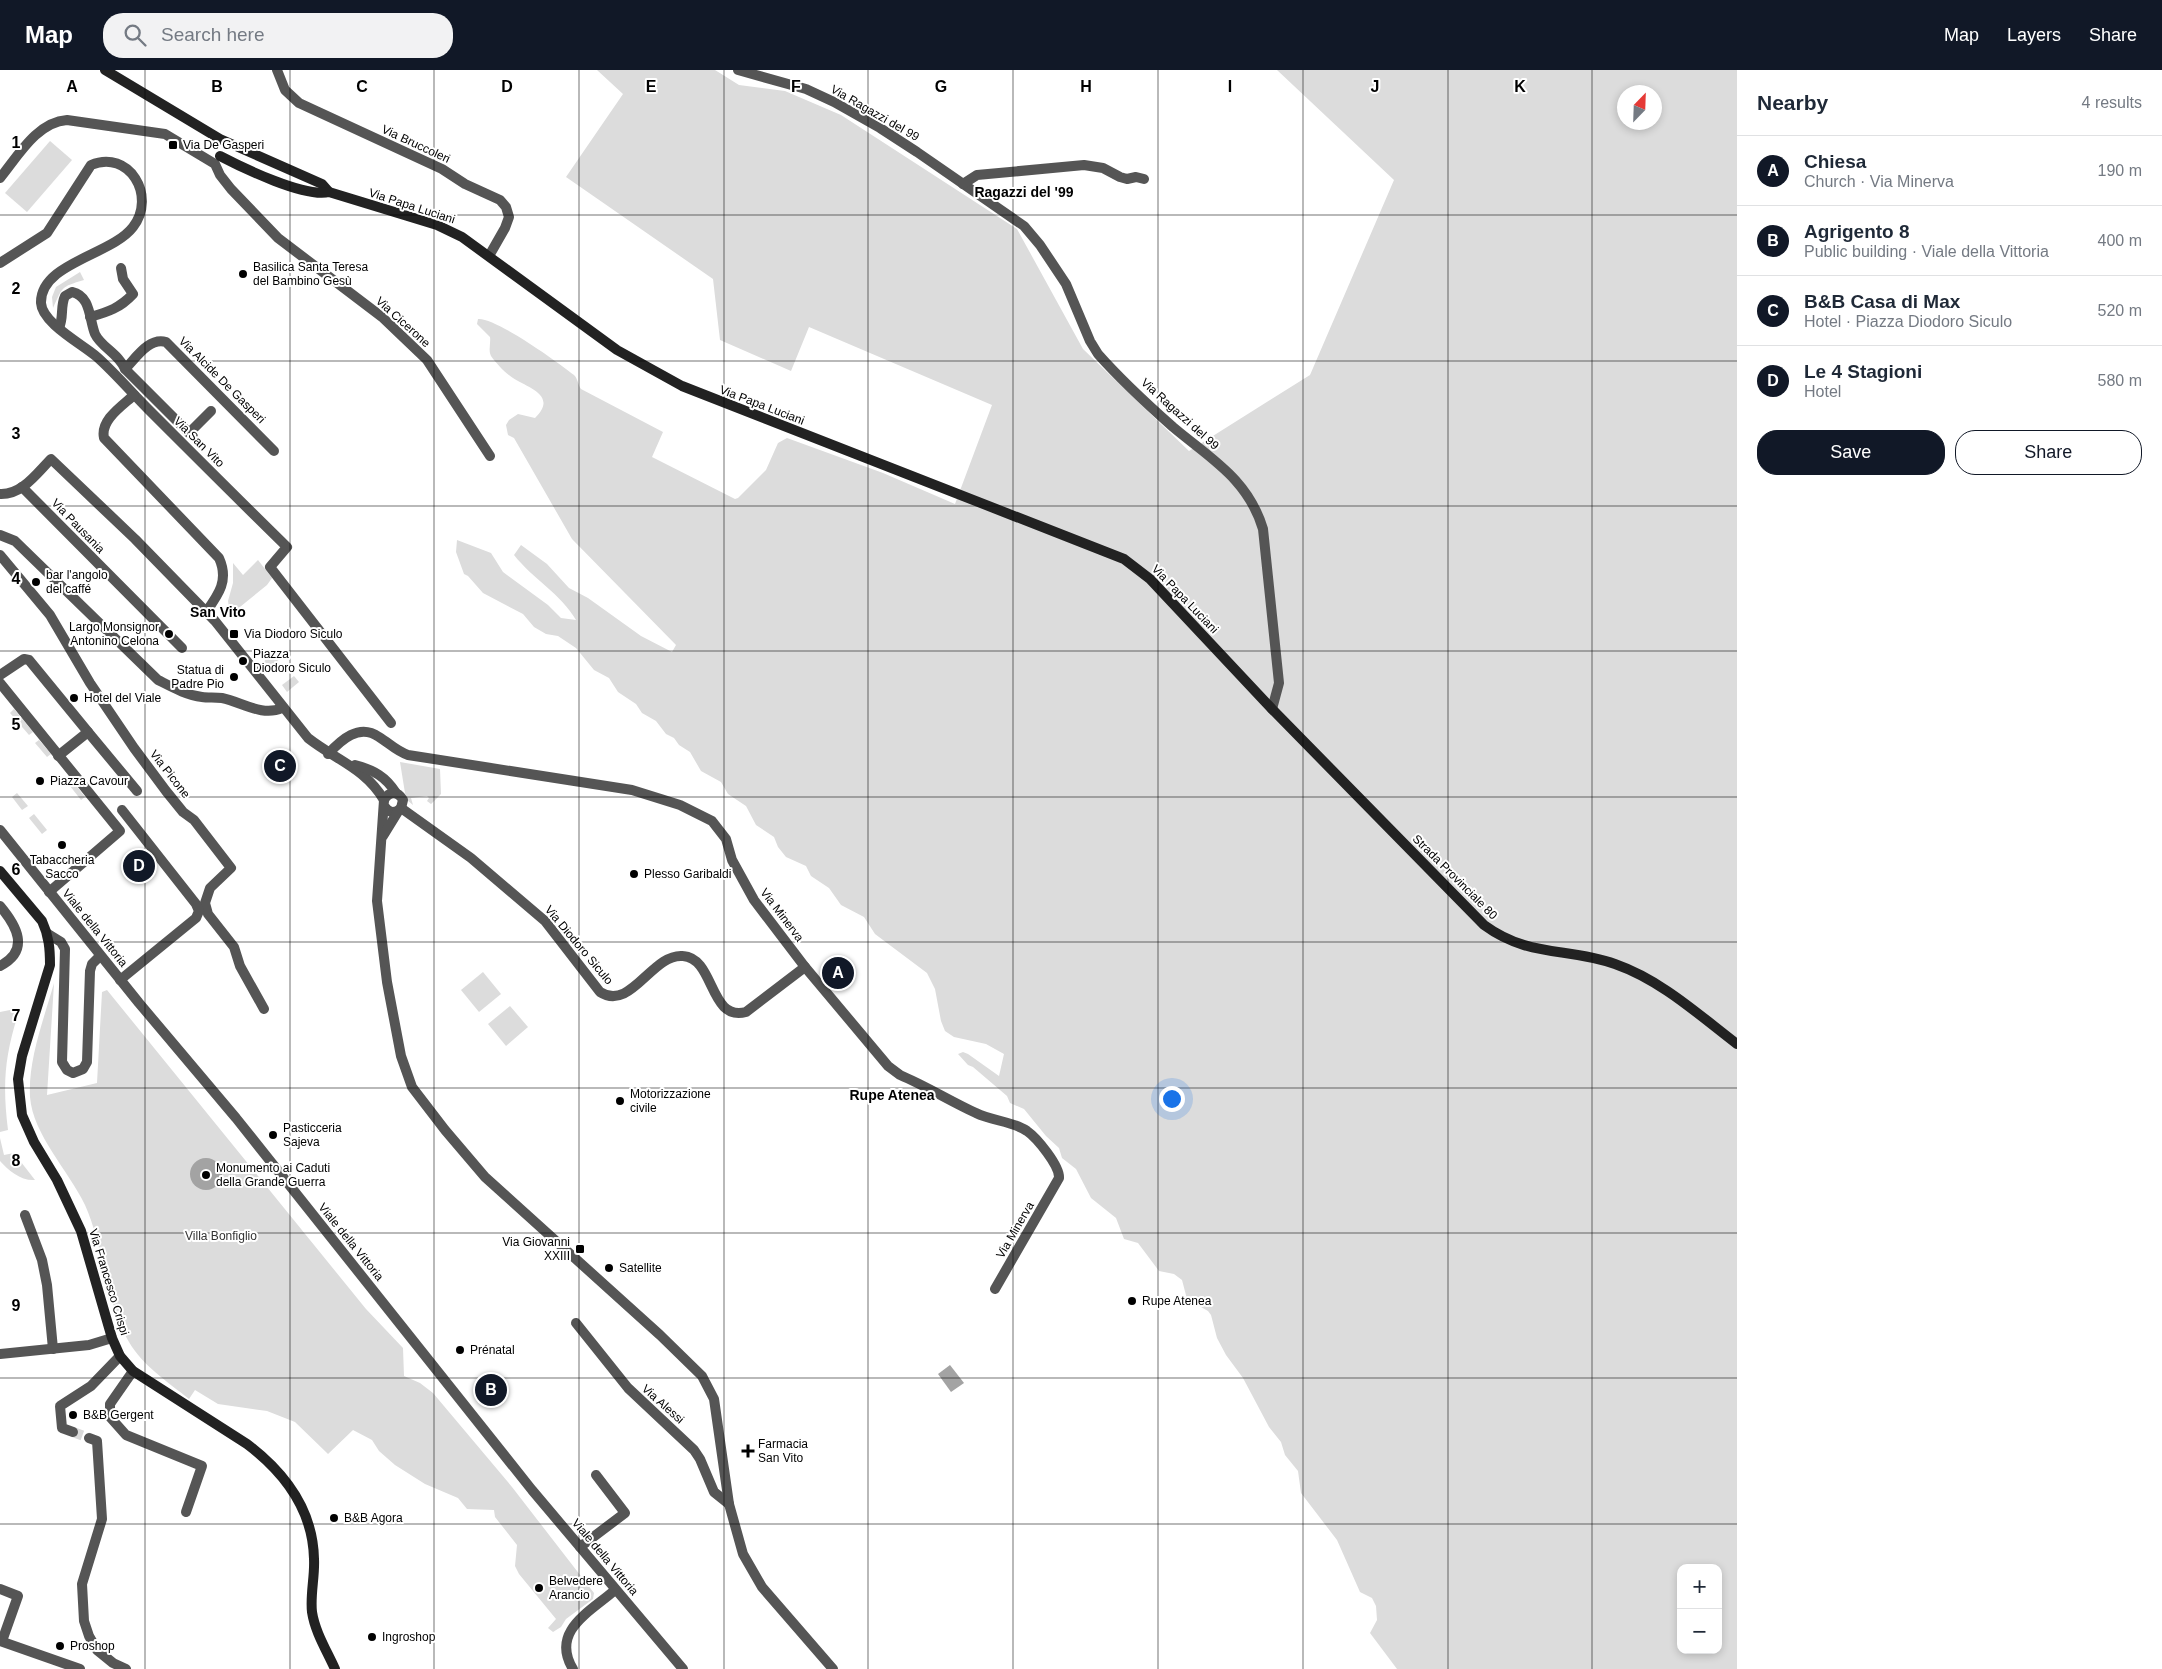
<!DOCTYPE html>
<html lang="en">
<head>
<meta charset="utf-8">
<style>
  body { margin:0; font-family:Arial,sans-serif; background:#f2f2f3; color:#1f2937 }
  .controls { position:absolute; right:15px; bottom:15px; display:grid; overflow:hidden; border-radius:10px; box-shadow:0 2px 8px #0003 }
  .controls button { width:45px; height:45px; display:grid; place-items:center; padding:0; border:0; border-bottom:1px solid #e0e1e3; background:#fff; color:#1f2937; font:25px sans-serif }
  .compass { position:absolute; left:1617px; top:15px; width:45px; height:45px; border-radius:50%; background:#fff; box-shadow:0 2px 8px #0003; rotate:23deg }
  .you { position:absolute; left:1171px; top:1028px; width:18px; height:18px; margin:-12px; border:4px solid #fff; border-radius:50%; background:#1a73e8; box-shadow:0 0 0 8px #1a73e833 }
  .badge { display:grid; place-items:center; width:32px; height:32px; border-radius:50%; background:#111827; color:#fff; font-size:16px; font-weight:700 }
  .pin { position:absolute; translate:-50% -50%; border:2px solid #fff; box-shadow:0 1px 5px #0006 }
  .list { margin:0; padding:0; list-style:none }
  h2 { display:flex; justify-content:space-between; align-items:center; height:65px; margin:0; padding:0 20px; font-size:21px }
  h2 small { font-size:16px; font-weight:400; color:#747a83 }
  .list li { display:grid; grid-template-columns:32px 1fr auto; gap:15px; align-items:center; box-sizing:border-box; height:70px; padding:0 20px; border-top:1px solid #e0e1e3 }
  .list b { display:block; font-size:19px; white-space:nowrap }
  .list p { margin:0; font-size:16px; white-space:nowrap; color:#747a83 }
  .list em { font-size:16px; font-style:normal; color:#747a83 }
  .actions { display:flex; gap:10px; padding:15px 20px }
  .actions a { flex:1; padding:11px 0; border:1px solid #111827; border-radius:20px; text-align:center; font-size:18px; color:#111827 }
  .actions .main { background:#111827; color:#fff }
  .icon { flex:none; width:28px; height:28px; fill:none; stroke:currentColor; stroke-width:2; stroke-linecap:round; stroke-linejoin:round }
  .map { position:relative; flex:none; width:1737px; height:1599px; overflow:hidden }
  header { display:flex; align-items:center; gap:30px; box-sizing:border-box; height:70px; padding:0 25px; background:#111827; color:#fff }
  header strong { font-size:24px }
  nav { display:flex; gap:28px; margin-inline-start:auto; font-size:18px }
  .search { width:350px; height:45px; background:#f2f2f3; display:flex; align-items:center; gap:12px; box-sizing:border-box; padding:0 18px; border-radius:20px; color:#747a83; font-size:19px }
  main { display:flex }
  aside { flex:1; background:#fff }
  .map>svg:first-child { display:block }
  .green { fill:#dcdcdc; fill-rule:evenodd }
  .water { fill:#a3a3a3 }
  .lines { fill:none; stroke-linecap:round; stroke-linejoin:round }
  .street-tunnel { stroke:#d9d9d9; stroke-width:10; stroke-dasharray:10 5; stroke-linecap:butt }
  .street { stroke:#555; stroke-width:10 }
  .secondary { stroke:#222; stroke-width:10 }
  .grid { fill:none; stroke:#000; stroke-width:1; stroke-opacity:0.55 }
  .poi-dot { fill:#000; stroke:#fff; stroke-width:2 }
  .labels { text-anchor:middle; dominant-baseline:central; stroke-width:4; stroke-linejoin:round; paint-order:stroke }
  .street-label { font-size:12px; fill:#000; stroke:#fff }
  .poi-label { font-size:12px; fill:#000; stroke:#fff; text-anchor:start }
  .park-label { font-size:12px; fill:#333; stroke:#fff }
  .neighbourhood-label { font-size:14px; font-weight:bold; fill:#000; stroke:#fff }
  .grid-label { font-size:16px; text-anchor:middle; font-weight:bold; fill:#000; stroke:#fff; stroke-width:4; stroke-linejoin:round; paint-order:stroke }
</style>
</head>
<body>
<header>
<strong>Map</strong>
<div class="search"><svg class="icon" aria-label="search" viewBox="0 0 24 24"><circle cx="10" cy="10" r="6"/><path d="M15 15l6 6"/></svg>Search here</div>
<nav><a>Map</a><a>Layers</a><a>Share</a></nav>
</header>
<main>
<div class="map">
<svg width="1737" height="1599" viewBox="0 0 1737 1599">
  <rect width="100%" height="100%" fill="#fff"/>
  <!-- green -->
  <g class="green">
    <path d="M597,0h118l24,15 46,6 56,24 176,114 66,120 106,102 121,-76 84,-195 -117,-110h460v1599h-340l-27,-36 7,-13 -1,-14 -4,-8 -12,-6 -23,-52 -36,-47 -3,-22 -13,-16 -4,-13 -12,-15 -26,-49 -17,-23 -9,-17 -6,-23 -3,-4 -21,-12 -5,-19 -8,-6 -15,-3 -21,-28 -14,-4 -8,-21 -25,-20 -15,-29 -14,-11 -3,-10 -13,-12 -22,-27 -14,-6 -3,-7 -34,-29 -5,-2 -10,-11 5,-2 5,2 31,22 5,-22 -18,-10 -32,-7 -9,-6 -4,-10 -6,-32 -8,-16 -52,-39 -11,-17 -23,-12 -12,-17 -18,-12 -5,-10 -20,-9 -8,-10 -4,-10 -18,-12 -10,-19 -18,-12 -7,-12 -20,-11 -11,-19 -11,-7 -5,-7 -8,-4 -10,-13 -14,-8 -6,-9 -18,-12 -9,-14 -15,-8 -18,-22 -18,-12 -12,-2 -12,-7 -11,-13 -40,-21 -15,-17 -4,-2 -8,-22 1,-12 34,13 12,19 45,33 13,13 15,2c-15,-26 -43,-41 -62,-65l7,-10 26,19 22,24 19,10 53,38 31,16 4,-7 -104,-106 -58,-101 -6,-3 -2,-10 3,-5 9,-6 17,4c24,-23 -9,-31 -22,-40 -8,-5 -17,-15 -22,-22 -3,-6 0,-13 -1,-19l-13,-13 1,-5c17,-2 81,44 96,56 4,4 4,10 7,14l82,43 -11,25 83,42 3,-1 28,-28 12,-27 9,-5 96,35 72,31 37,-99 -183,-78 -18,44 -71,-31 -7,-61 -147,-102 57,-83zM1624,22h30v30h-30zM1681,1498h37v82h-37z"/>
    <polygon points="50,71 72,90 27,142 5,123"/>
    <path d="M80,202l4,8c-24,7 -21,7 -31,28l-1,-11 4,-10z"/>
    <polygon points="258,490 272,508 267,515 230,545 228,531 233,513 233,493 243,505"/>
    <polygon points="276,582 281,588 268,598 263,592"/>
    <polygon points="294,606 299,612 287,622 282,615"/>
    <polygon points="14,639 33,662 29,665 10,643"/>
    <polygon points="39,670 51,684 47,687 35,673"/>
    <polygon points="400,692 440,699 441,724 431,734 427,731 429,728 427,726 411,728 413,735 407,730 405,723"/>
    <polygon points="74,713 85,727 81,730 70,716"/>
    <polygon points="17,723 28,736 22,740 12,727"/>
    <polygon points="34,744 47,760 42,764 29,748"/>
    <polygon points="483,902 501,924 479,942 461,920"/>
    <path d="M54,913l-7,112 50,-12 5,-91 5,-2 259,319 37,39 1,28 16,7 13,10 79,94 82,106 -1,6 -27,20 -5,8 -8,5 -5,-4 8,-9 -37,-45 -4,-8 2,-21 -22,-28 -1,-7 -27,-1 -9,-11 -33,-14 -30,-19 -16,-14 -7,-11 -19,-10 -25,24 -33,-32 -28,-11 -49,-7 -23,-14 -6,9c-21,-17 -47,-34 -60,-57 -23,-38 -25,-95 -44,-137 -16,-34 -52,-70 -55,-108 -2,-38 14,-78 24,-114z"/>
    <polygon points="510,936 528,957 506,976 488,954"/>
    <path d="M20,938c-15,46 -18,74 -12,122l-8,2v-120z"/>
    <path d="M0,1068l4,17 10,-2 21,27c-14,1 -26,-9 -35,-19z"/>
  </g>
  <!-- water -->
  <g class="water">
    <circle cx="206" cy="1104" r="16"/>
    <polygon points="950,1295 964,1313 951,1322 938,1304"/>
  </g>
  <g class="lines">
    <!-- street-tunnel -->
    <polyline class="street-tunnel" points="73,1362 89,1368"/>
    <!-- street -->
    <g class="street">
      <polyline points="277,0 285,20 299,33 442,99 465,114 500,130 506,137 509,147 505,158 489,186"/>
      <path d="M738,0l68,19 28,13 46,26 37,24 107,74 16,19 26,39 24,57 8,13c23,26 49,50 75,73 38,32 75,52 90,102l16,154 -7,26"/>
      <path d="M0,108c18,-22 37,-56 67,-58l98,14 50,30 5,11 11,14 47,49 104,79 45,43 63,96"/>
      <polyline points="963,114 977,105 1084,95 1103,98 1120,107 1127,109 1136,107 1144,109"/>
      <path d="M0,193l47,-30 44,-68c38,-16 66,31 42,62 -21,28 -93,36 -92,76 1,20 41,41 56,54 18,16 35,36 53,54 45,45 91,91 137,136l-17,20 121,156"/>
      <path d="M90,247c18,-5 30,-9 43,-23l-10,-15 -2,-11"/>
      <path d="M59,258c5,-11 1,-21 6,-32l7,-4c19,4 17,27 23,42 6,13 24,20 30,35l64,64 22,-22"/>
      <path d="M125,299c11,-11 24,-32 41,-27l108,109"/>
      <path d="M134,325c-12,11 -34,25 -30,43l115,120c10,22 0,36 -13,54"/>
      <polyline points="22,417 182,578"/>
      <path d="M0,424c22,1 37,-21 51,-35l84,80 80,82 93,117c28,22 57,30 76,62"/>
      <path d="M0,465l15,6 143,139c14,7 28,15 44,17 6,1 13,0 20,1 20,4 40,19 60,10"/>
      <polyline points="0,485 50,545 90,613 134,678 166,721 183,742 194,750 231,798 210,818 205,833 208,844 234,877 240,896 264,939"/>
      <polyline points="0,605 24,589 29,590 88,662 58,686"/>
      <polyline points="0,613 120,761 49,822"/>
      <polyline points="88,662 137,721"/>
      <path d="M328,684c13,-14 31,-31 51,-17 10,6 17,14 29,18l224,35 48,15 32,16 14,18 6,21 22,40 51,67 83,99 12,9c26,11 50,26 76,38 16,8 36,8 51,18 10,7 33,35 32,47l-64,111"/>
      <path d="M355,695c19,5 31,12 41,28"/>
      <path d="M385,737c4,6 10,7 16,1l2,-8c-5,-9 -14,-9 -19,0l-7,101 10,81 14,74 11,31 33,43 40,47 175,158 42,41 12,23 15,105 14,50 19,33 71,82"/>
      <path d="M401,738l70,50 74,63 55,71c31,20 52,-39 83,-36 32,2 26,66 63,56l59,-45"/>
      <polyline points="0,760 139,933 236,1048 532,1420 683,1599"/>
      <polyline points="383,766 399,740"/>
      <path d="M0,836c16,19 31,44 0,60"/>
      <polyline points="48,864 61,872 65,879 62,992 67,1000 73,1003 83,999 87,992 90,901 92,894 100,886"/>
      <polyline points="120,910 196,848 199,841 196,834 122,740"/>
      <polyline points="25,1145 42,1190 47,1215 53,1279"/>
      <polyline points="576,1253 628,1318 694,1380 700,1389 714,1422 729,1434"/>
      <polyline points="0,1284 89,1275 112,1268"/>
      <polyline points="133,1301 110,1334 110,1347 126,1365 202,1396 186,1442"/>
      <polyline points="73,1362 62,1358 60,1336 91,1316 120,1286"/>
      <polyline points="89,1368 97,1371 102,1449 82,1514 84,1551 89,1566 97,1580 113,1593 126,1599"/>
      <polyline points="580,1477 625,1443 596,1405"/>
      <polyline points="0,1519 18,1526 2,1571"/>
      <polyline points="0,1571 80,1599"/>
      <path d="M573,1599c-23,-38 17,-57 42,-79"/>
    </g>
    <!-- secondary -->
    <g class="secondary">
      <polyline points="105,0 220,69 322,114 329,122"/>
      <path d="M220,86c23,12 85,42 109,36l108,33 25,12 155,113 65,36 442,173 26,20 122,130 212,216c45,33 83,22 131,39 46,16 84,51 122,80"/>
      <path d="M0,801l42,50c7,15 8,28 8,44l-28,91 -4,23 4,36 12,27 23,38 24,51 31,107 8,18 13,15 114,73c37,28 66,66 67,115 1,17 -4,36 -2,53 3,20 15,39 23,57"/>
    </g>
  </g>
  <!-- grid -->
  <path class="grid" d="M145,0v1599M290,0v1599M434,0v1599M579,0v1599M724,0v1599M868,0v1599M1013,0v1599M1158,0v1599M1303,0v1599M1448,0v1599M1592,0v1599M0,145h1737M0,291h1737M0,436h1737M0,581h1737M0,727h1737M0,872h1737M0,1018h1737M0,1163h1737M0,1308h1737M0,1454h1737"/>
  <!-- markers -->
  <g class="poi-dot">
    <rect x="168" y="70" width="10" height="10" rx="2.5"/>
    <circle cx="243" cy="204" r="5"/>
    <circle cx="36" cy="512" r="5"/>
    <circle cx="169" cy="564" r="5"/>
    <rect x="229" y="559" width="10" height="10" rx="2.5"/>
    <circle cx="243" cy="591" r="5"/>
    <circle cx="234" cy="607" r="5"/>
    <circle cx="74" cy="628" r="5"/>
    <circle cx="40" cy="711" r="5"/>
    <circle cx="62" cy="775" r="5"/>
    <circle cx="634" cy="804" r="5"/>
    <circle cx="620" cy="1031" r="5"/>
    <circle cx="273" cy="1065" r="5"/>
    <circle cx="206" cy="1105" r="5"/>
    <rect x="575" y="1174" width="10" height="10" rx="2.5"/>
    <circle cx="609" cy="1198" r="5"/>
    <circle cx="1132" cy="1231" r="5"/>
    <circle cx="460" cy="1280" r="5"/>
    <circle cx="73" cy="1345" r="5"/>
    <path d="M745.5 1373.5h5v5h5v5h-5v5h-5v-5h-5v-5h5z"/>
    <circle cx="334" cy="1448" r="5"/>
    <circle cx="539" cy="1518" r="5"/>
    <circle cx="372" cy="1567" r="5"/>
    <circle cx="60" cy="1576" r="5"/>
  </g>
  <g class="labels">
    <!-- street labels -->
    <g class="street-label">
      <text transform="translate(875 43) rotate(30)">Via Ragazzi del 99</text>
      <text transform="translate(416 74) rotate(25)">Via Bruccoleri</text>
      <text transform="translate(412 136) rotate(18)">Via Papa Luciani</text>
      <text transform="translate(403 252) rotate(42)">Via Cicerone</text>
      <text transform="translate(222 310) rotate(45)">Via Alcide De Gasperi</text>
      <text transform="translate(762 335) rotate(21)">Via Papa Luciani</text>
      <text transform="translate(1180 344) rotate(42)">Via Ragazzi del 99</text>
      <text transform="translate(199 372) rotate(45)">Via San Vito</text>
      <text transform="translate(78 456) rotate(46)">Via Pausania</text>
      <text transform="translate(1185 529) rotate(46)">Via Papa Luciani</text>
      <text transform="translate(170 704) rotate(52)">Via Picone</text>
      <text transform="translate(1455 807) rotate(45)">Strada Provinciale 80</text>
      <text transform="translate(782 845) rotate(53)">Via Minerva</text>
      <text transform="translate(95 858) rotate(51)">Viale della Vittoria</text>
      <text transform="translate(579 875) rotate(50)">Via Diodoro Siculo</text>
      <text transform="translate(1015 1160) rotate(-60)">Via Minerva</text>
      <text transform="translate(351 1172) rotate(51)">Viale della Vittoria</text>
      <text transform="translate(109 1212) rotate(73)">Via Francesco Crispi</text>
      <text transform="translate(663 1334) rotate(42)">Via Alessi</text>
      <text transform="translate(605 1487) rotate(50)">Viale della Vittoria</text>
    </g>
    <!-- poi labels -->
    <g class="poi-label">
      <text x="183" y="75">Via De Gasperi</text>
      <text x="253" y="197">Basilica Santa Teresa<tspan x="253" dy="14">del Bambino Gesù</tspan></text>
      <text x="46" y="505">bar l'angolo<tspan x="46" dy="14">del caffé</tspan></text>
      <text x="159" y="557" text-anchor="end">Largo Monsignor<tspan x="159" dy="14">Antonino Celona</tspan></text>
      <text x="244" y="564">Via Diodoro Siculo</text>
      <text x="253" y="584">Piazza<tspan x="253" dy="14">Diodoro Siculo</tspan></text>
      <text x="224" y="600" text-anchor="end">Statua di<tspan x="224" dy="14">Padre Pio</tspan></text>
      <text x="84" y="628">Hotel del Viale</text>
      <text x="50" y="711">Piazza Cavour</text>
      <text x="62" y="790" text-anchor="middle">Tabaccheria<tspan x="62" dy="14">Sacco</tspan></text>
      <text x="644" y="804">Plesso Garibaldi</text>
      <text x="630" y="1024">Motorizzazione<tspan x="630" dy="14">civile</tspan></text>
      <text x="283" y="1058">Pasticceria<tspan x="283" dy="14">Sajeva</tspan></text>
      <text x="216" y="1098">Monumento ai Caduti<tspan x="216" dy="14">della Grande Guerra</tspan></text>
      <text x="570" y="1172" text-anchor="end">Via Giovanni<tspan x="570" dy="14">XXIII</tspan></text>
      <text x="619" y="1198">Satellite</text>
      <text x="1142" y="1231">Rupe Atenea</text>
      <text x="470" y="1280">Prénatal</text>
      <text x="83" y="1345">B&amp;B Gergent</text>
      <text x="758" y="1374">Farmacia<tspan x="758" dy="14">San Vito</tspan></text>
      <text x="344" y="1448">B&amp;B Agora</text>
      <text x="549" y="1511">Belvedere<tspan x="549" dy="14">Arancio</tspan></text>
      <text x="382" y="1567">Ingroshop</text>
      <text x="70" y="1576">Proshop</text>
    </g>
    <!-- park labels -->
    <g class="park-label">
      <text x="221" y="1166">Villa Bonfiglio</text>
    </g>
    <!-- neighbourhood labels -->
    <g class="neighbourhood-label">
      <text x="1024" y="122">Ragazzi del '99</text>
      <text x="218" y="542">San Vito</text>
      <text x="892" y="1025">Rupe Atenea</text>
    </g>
  </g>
  <g class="grid-label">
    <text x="72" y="22">A</text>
    <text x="217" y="22">B</text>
    <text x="362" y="22">C</text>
    <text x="507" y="22">D</text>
    <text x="651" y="22">E</text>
    <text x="796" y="22">F</text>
    <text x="941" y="22">G</text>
    <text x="1086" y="22">H</text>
    <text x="1230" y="22">I</text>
    <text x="1375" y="22">J</text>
    <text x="1520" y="22">K</text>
    <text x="16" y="78">1</text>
    <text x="16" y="224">2</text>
    <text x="16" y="369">3</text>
    <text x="16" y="514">4</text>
    <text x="16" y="660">5</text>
    <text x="16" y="805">6</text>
    <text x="16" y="951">7</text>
    <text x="16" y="1096">8</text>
    <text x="16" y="1241">9</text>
  </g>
</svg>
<div class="controls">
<button>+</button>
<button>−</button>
</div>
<svg class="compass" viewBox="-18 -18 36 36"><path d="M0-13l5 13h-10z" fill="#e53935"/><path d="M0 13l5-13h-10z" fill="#747a83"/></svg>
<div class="you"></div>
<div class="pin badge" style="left:838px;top:903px">A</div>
<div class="pin badge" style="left:491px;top:1320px">B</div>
<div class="pin badge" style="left:280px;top:696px">C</div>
<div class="pin badge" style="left:139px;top:796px">D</div>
</div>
<aside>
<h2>Nearby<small>4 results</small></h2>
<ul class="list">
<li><span class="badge">A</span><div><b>Chiesa</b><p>Church · Via Minerva</p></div><em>190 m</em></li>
<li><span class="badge">B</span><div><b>Agrigento 8</b><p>Public building · Viale della Vittoria</p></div><em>400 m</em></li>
<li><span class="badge">C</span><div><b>B&amp;B Casa di Max</b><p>Hotel · Piazza Diodoro Siculo</p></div><em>520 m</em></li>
<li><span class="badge">D</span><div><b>Le 4 Stagioni</b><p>Hotel</p></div><em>580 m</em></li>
</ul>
<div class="actions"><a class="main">Save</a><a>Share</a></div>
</aside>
</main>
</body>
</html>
